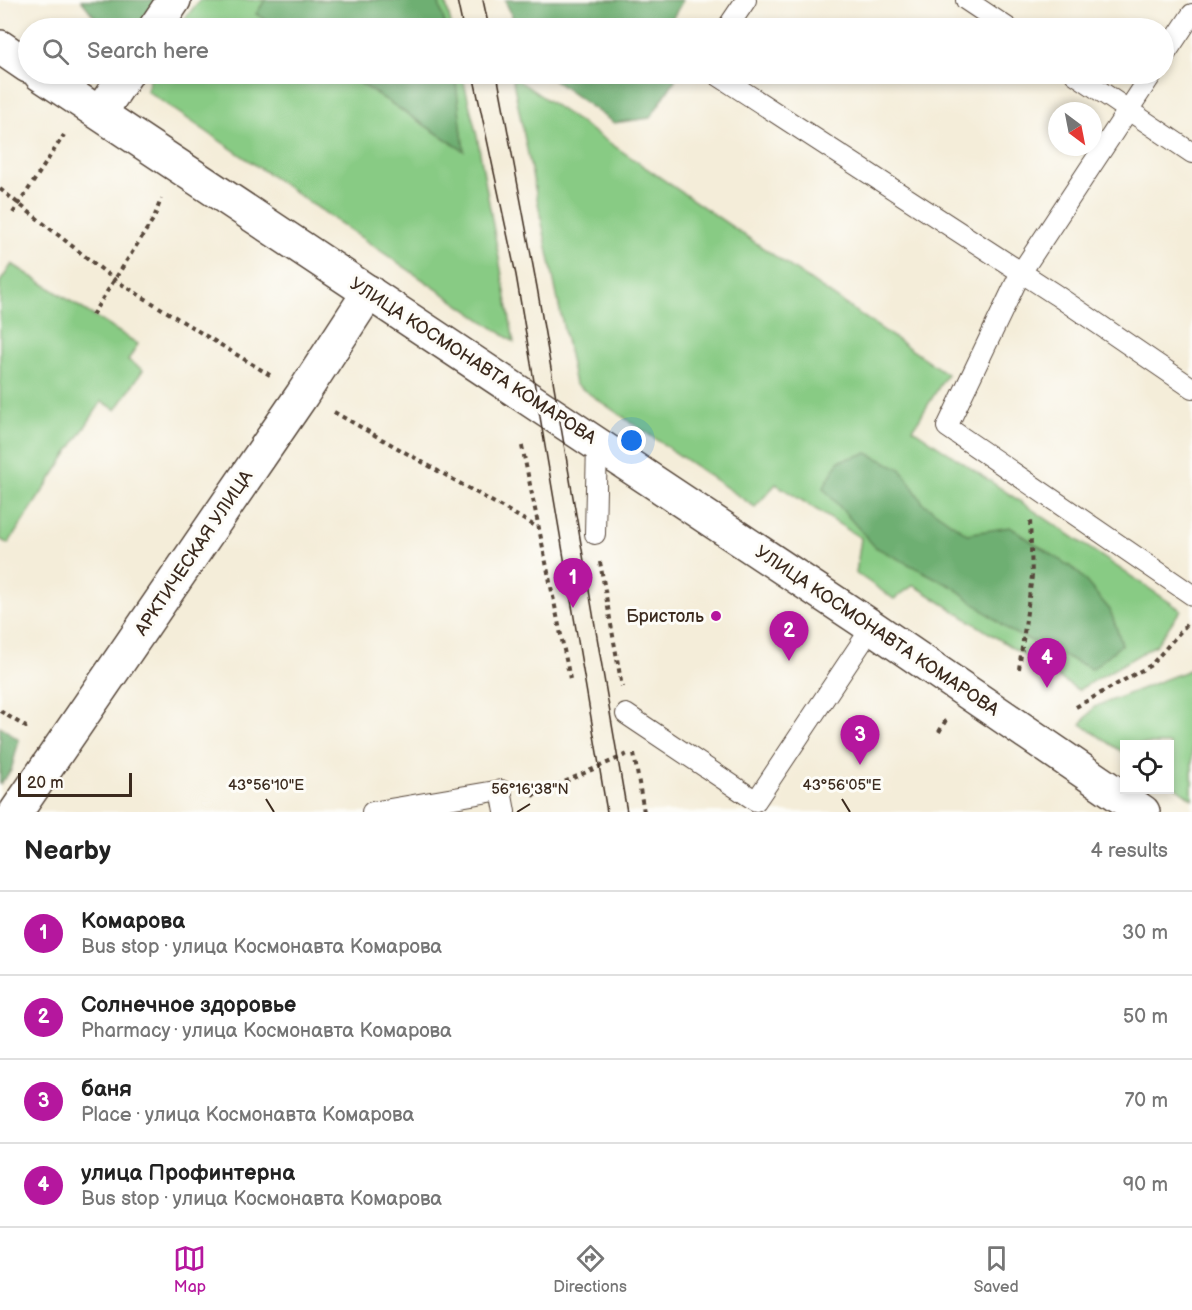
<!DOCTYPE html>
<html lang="en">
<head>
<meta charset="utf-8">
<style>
  body { margin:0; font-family:"Balsamiq Sans",sans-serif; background:#f2f2f2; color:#222 }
  .controls { position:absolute; right:18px; bottom:18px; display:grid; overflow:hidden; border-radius:0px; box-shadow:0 3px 9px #0003 }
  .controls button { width:54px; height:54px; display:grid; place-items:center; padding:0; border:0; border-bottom:2px solid #e0e0e0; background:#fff; color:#222; font:30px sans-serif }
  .compass { position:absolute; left:1048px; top:102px; width:54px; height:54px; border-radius:50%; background:#fff; box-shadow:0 3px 9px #0003; rotate:148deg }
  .scale { position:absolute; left:18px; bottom:15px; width:114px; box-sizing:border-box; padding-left:6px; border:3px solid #3b2a1e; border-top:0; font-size:16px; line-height:21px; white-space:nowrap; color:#3b2a1e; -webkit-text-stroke:4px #fdfcf7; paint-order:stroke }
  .you { position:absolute; left:632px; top:441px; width:21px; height:21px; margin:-15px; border:4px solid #fff; border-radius:50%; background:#1a73e8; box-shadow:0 0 0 9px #1a73e833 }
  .badge { display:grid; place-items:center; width:39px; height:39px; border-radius:50%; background:#b5179e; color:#fff; font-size:20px; font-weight:700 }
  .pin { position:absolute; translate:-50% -50px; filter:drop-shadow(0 2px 3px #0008) }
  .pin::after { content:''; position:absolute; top:32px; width:21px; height:18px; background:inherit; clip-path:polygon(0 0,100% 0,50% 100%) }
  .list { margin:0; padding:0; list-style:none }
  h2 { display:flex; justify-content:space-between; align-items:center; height:78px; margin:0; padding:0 24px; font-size:26px }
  h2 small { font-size:20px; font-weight:400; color:#767676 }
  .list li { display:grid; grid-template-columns:39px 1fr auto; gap:18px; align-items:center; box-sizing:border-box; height:84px; padding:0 24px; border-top:2px solid #e0e0e0 }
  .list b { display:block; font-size:22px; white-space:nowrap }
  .list p { margin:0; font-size:20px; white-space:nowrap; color:#767676 }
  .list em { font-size:20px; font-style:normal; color:#767676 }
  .icon { flex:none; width:33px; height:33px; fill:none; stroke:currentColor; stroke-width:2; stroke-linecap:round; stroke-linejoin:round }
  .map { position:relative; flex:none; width:1192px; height:812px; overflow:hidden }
  .search { position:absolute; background:#fff; box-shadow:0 3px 9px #0003; left:18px; right:18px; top:18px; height:66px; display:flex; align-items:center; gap:15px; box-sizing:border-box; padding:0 21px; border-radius:33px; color:#767676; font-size:22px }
  .sheet { height:414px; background:#fff }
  nav { display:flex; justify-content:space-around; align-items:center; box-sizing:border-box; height:84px; border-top:2px solid #e0e0e0; background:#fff; font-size:16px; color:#767676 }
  nav a { display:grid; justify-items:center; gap:3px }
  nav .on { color:#b5179e }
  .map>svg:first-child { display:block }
  .green { fill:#88cb84; stroke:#627a51; stroke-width:1.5 }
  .forest { fill:#6eaf72; stroke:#546c48; stroke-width:1.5 }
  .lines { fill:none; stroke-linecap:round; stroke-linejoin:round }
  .service-casing { stroke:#57473a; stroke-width:22 }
  .minor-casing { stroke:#57473a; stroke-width:36 }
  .tertiary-casing { stroke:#57473a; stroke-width:36 }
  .path { stroke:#57473a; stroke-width:4; stroke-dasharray:4.5 4.5; stroke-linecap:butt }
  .service { stroke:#fff; stroke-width:20 }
  .minor { stroke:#fff; stroke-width:33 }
  .tertiary { stroke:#fff; stroke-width:33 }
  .tram { stroke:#3b2a1e; stroke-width:1.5 }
  .ticks { fill:none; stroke:#3b2a1e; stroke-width:2 }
  .poi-dot { fill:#b5179e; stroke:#fdfcf7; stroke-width:2 }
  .labels { text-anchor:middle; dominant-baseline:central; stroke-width:6; stroke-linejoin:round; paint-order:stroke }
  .street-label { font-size:18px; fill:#3b2a1e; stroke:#fdfcf7 }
  .poi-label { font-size:18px; fill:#3b2a1e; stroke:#fdfcf7; text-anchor:end }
  .ticks-label { font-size:15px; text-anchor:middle; fill:#3b2a1e; stroke:#fdfcf7; stroke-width:6; stroke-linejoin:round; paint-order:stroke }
</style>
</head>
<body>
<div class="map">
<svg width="1192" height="812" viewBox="0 0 1192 812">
  <rect width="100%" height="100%" fill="#fdfcf7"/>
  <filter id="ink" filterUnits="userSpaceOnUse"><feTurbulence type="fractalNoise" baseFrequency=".0167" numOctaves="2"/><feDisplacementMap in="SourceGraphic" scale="12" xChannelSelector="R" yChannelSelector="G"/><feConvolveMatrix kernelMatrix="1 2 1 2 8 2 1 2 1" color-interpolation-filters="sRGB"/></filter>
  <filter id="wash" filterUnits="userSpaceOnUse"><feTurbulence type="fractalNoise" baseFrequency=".008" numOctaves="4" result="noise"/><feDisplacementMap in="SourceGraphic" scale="24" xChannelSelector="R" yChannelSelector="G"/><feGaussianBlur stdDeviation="1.35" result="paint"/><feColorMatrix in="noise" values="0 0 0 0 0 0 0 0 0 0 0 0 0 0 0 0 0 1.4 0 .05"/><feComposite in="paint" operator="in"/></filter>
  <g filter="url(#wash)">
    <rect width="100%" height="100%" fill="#f4edd9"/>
    <!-- green -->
    <g class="green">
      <polygon points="200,0 445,0 452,28 177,28"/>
      <polygon points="151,74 462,74 477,136 514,342 147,91"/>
      <polygon points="512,76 947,374 913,429 1181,610 1156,645 1078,690 914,585 894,599 856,573 861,538 776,484 755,507 575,384"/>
      <polygon points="12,264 138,344 128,360 143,370 116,410 102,401 8,544 0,539 0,282"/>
      <polygon points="1189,670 1192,671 1192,799 1170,783 1170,744 1124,744 1124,753 1081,724 1094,707"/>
    </g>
    <!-- forest -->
    <g class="forest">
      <polygon points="81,0 161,0 144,25 101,25"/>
      <polygon points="265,0 438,0 446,28 278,28 256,14"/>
      <polygon points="505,0 683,0 667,28 517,28"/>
      <polygon points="346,74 455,74 464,151"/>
      <polygon points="545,74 674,74 675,80 650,118 614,123"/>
      <polygon points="867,453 901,469 923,503 967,534 1010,527 1077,571 1110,610 1122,644 1092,669 1010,631 953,587 875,547 823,488 839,461"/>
      <polygon points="0,726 19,740 11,771 0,784"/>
    </g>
  </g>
  <g filter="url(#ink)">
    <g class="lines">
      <!-- service casing -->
      <g class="service-casing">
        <g id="service">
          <polyline points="966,0 1008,28"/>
          <polyline points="727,28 746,0"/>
          <polyline points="1164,56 1192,14"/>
          <polyline points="716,74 1056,295 1192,388"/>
          <polyline points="1075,74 1192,153"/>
          <polyline points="1152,74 1020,274 947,427 1192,595"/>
          <polyline points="595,534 597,443"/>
          <polyline points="626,714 756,801 872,627"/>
          <polyline points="372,812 501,790 505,812"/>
        </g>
      </g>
      <!-- minor casing -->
      <g class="minor-casing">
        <g id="minor">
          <polyline points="155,28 174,0"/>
          <polyline points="100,113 126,74"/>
          <polyline points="16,812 302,395 369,292"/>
        </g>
      </g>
      <!-- tertiary casing -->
      <g class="tertiary-casing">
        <g id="tertiary">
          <polyline points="0,47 28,66"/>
          <polyline points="40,74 872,627 1143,812"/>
        </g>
      </g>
      <!-- path -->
      <g class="path">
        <polyline points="0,189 115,280 273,377"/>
        <polyline points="13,213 64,135"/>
        <polyline points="92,315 154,218 161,199"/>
        <polyline points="334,412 537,527"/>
        <polyline points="522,446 570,679"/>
        <polyline points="600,562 622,687"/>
        <polyline points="1019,669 1032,576 1030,518"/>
        <polyline points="1076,707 1151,665 1188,623"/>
        <polyline points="0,711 26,727 29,726"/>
        <polyline points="939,732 946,720"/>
        <polyline points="634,754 644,812"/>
        <polyline points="532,796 630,753"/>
      </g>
      <!-- service -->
      <use href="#service" class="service"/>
      <!-- minor -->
      <use href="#minor" class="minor"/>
      <!-- tertiary -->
      <use href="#tertiary" class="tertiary"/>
      <!-- tram -->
      <g class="tram">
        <polyline points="457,0 463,28"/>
        <polyline points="483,0 489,28"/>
        <polyline points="473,74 516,275 607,812"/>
        <polyline points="497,74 537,287 627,812"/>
      </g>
    </g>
  </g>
  <!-- ticks -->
  <path class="ticks" d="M266,799l8,13M842,799l8,13M517,812l13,-8"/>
  <!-- markers -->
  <circle class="poi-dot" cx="716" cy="616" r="6"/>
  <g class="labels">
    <!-- street labels -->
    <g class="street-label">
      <text transform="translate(473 361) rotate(33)">УЛИЦА КОСМОНАВТА КОМАРОВА</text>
      <text transform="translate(194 553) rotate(-56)">АРКТИЧЕСКАЯ УЛИЦА</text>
      <text transform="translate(877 631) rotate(34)">УЛИЦА КОСМОНАВТА КОМАРОВА</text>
    </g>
    <!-- poi labels -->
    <g class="poi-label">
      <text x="704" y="616">Бристоль</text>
    </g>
  </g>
  <g class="ticks-label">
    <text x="266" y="790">43°56'10"E</text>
    <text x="842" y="790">43°56'05"E</text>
    <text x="530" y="794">56°16'38"N</text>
  </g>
</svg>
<div class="controls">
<button><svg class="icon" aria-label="locate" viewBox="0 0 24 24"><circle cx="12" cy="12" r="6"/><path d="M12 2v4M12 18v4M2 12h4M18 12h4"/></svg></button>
</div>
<svg class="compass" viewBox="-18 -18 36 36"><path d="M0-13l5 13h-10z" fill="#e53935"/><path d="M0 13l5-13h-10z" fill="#767676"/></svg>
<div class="scale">20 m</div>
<div class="you"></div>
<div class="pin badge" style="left:573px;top:608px">1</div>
<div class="pin badge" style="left:789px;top:661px">2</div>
<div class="pin badge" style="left:860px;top:765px">3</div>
<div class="pin badge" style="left:1047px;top:688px">4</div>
<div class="search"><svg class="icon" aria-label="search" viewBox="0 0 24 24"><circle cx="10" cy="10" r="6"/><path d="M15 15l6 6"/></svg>Search here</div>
</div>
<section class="sheet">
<h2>Nearby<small>4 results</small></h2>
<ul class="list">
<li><span class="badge">1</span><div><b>Комарова</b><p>Bus stop · улица Космонавта Комарова</p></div><em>30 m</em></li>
<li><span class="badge">2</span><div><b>Солнечное здоровье</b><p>Pharmacy · улица Космонавта Комарова</p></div><em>50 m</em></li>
<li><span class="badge">3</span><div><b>баня</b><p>Place · улица Космонавта Комарова</p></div><em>70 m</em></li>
<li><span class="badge">4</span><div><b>улица Профинтерна</b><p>Bus stop · улица Космонавта Комарова</p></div><em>90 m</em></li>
</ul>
</section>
<nav>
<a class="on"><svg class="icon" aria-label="map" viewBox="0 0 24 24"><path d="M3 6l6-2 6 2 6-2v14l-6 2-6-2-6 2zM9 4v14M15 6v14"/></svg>Map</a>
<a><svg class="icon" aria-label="directions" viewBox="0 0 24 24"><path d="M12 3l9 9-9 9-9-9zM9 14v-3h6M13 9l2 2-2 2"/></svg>Directions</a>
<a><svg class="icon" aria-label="saved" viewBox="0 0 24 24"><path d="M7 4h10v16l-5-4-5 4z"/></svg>Saved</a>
</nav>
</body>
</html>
